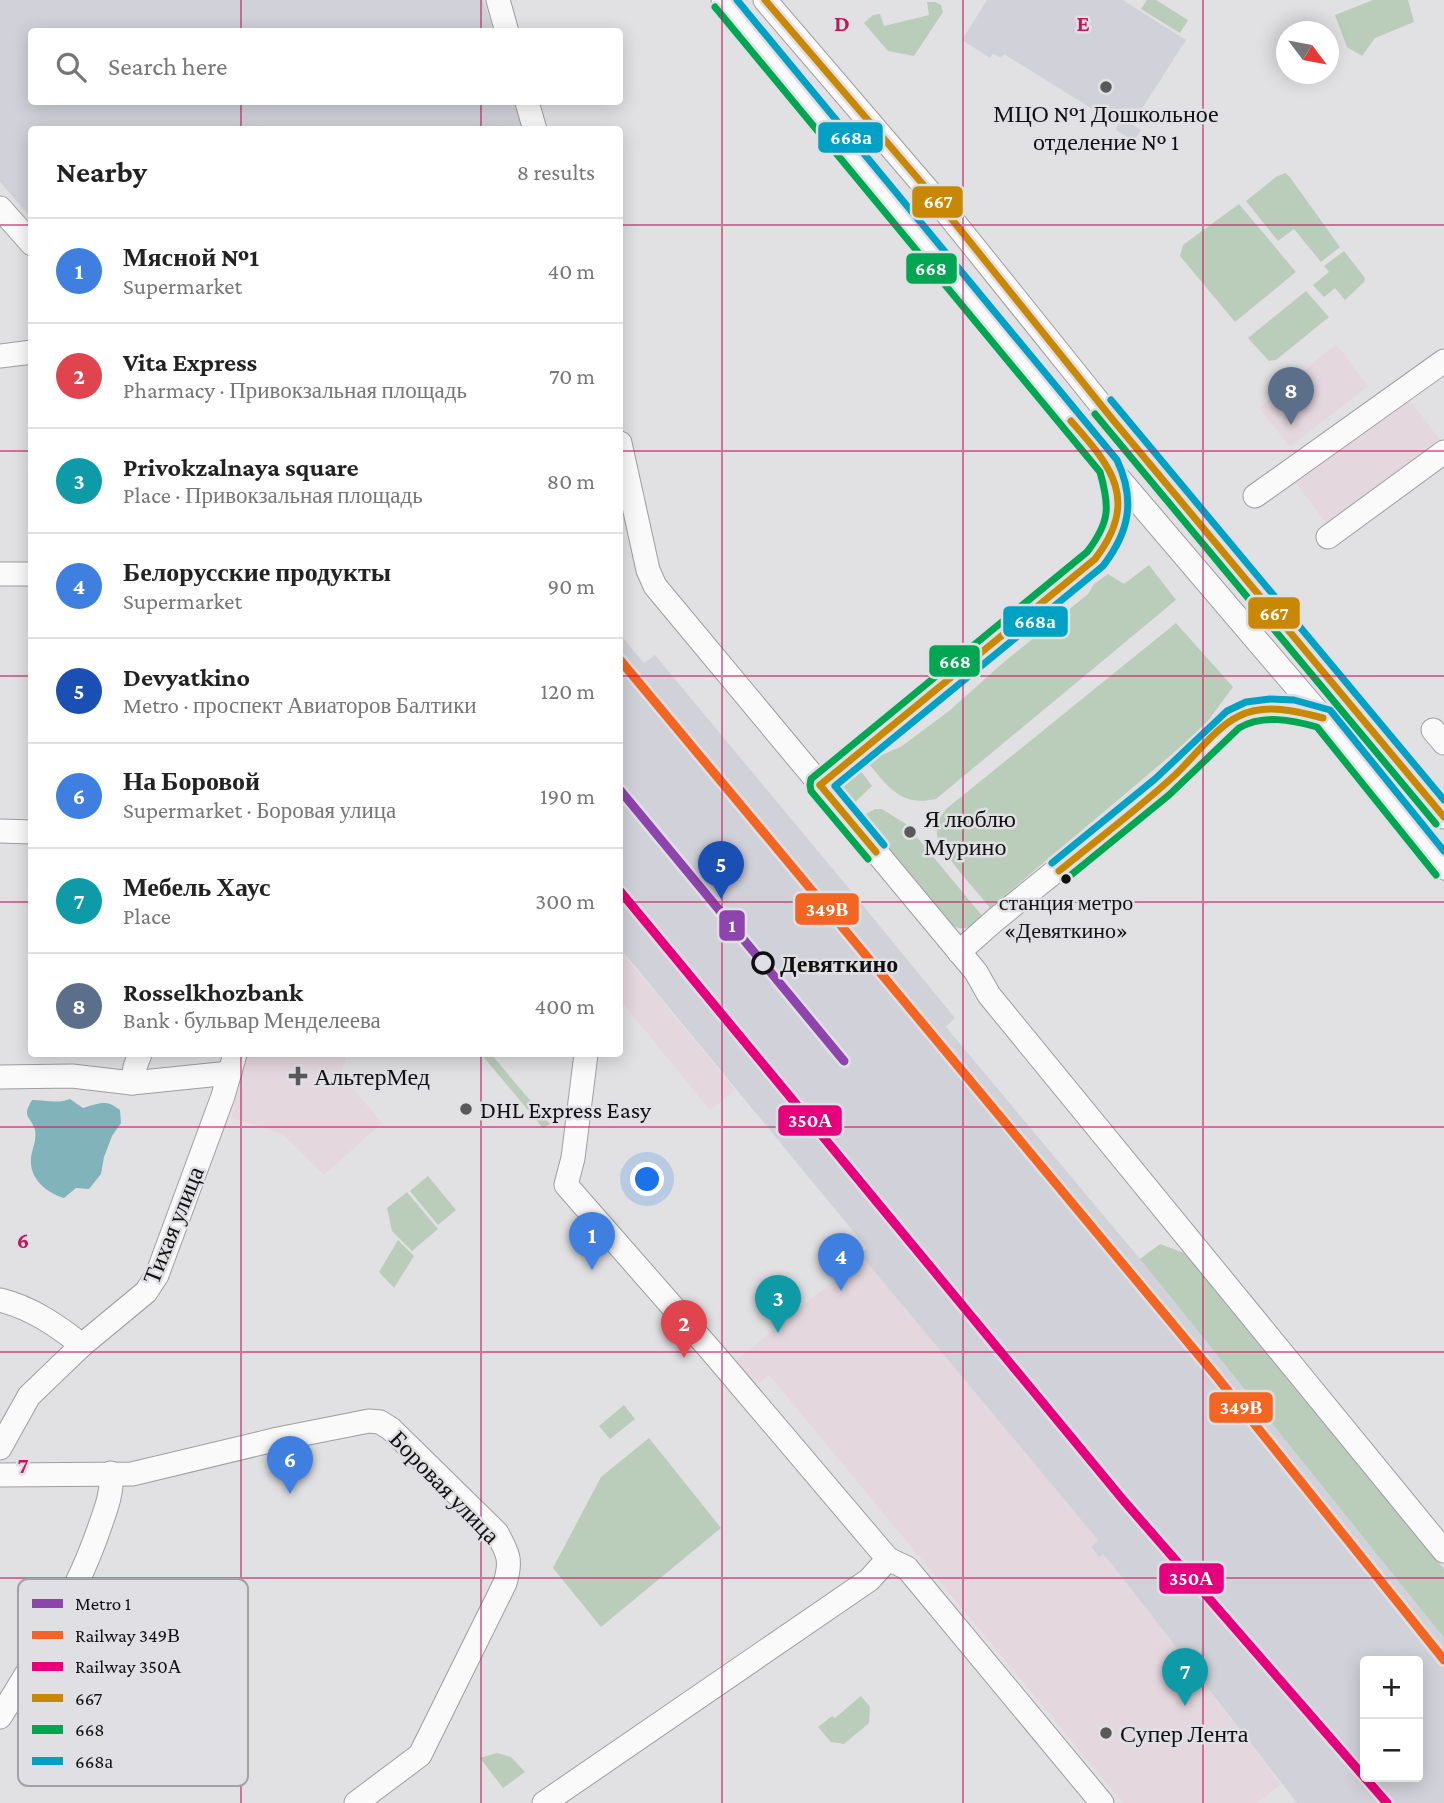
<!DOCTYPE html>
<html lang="en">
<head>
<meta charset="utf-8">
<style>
  body { margin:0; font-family:"Crimson Pro",serif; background:#f2f2f2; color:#222 }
  .controls { position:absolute; right:21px; bottom:21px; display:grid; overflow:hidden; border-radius:7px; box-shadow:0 4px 18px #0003 }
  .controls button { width:63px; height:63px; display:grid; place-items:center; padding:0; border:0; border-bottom:2px solid #e0e0e0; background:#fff; color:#222; font:35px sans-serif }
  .compass { position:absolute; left:1276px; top:21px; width:63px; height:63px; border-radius:50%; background:#fff; box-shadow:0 4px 18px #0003; rotate:122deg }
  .you { position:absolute; left:648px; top:1180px; width:24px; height:24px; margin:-18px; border:5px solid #fff; border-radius:50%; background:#1a73e8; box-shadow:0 0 0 10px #1a73e833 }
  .badge { display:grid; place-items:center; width:46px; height:46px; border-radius:50%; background:#59595a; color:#fff; font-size:23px; font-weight:700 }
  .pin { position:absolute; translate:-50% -58px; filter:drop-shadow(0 2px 4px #0008) }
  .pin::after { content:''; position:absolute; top:37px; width:24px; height:21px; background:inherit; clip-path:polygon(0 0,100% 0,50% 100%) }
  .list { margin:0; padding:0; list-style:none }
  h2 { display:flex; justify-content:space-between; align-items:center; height:91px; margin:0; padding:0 28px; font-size:30px }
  h2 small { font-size:23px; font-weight:400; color:#767676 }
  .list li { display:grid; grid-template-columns:46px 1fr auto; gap:21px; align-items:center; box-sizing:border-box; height:105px; padding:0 28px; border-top:2px solid #e0e0e0 }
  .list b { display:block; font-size:26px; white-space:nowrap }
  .list p { margin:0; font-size:23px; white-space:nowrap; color:#767676 }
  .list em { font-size:23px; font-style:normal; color:#767676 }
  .icon { flex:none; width:38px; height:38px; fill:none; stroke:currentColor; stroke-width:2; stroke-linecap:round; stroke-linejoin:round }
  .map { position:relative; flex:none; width:1444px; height:1803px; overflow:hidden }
  .search { position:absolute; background:#fff; box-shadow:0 4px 18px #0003; left:28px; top:28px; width:595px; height:77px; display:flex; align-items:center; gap:18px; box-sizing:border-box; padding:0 24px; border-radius:7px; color:#767676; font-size:26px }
  .panel { position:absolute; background:#fff; box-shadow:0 4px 18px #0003; left:28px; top:126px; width:595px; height:931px; border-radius:7px }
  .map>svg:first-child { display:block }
  .commercial { fill:#e4d7de }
  .built { fill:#d1d2d9; fill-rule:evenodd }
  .green { fill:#bacdba }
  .water { fill:#80b4ba }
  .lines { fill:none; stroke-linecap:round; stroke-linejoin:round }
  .minor-casing { stroke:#9e9e9f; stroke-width:25 }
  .minor { stroke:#fafafb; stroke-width:23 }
  .bus-1-casing { stroke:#e0e0e4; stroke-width:12 }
  .bus-2-casing { stroke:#e0e0e4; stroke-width:12 }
  .bus-3-casing { stroke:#e0e0e4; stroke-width:12 }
  .bus-1 { stroke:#c98803; stroke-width:7 }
  .bus-2 { stroke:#00a651; stroke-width:7 }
  .bus-3 { stroke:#01a1c5; stroke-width:7 }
  .rail-1-casing { stroke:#e0e0e4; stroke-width:14 }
  .rail-2-casing { stroke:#e0e0e4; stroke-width:14 }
  .rail-1 { stroke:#f26522; stroke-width:9 }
  .rail-2 { stroke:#e5007d; stroke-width:9 }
  .metro-1-casing { stroke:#e0e0e4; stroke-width:14 }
  .metro-1 { stroke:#8e44ad; stroke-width:9 }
  .grid { fill:none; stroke:#c2185b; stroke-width:2; stroke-opacity:0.55 }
  .poi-dot { fill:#59595a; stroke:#e0e0e4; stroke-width:2.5 }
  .bus-dot { fill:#101011; stroke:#e0e0e4; stroke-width:2.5 }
  .stop-dot { fill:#e0e0e4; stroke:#101011; stroke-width:3.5 }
  .labels { text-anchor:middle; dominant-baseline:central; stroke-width:5; stroke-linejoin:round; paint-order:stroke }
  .bus-label { font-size:22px; fill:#101011; stroke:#e0e0e4 }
  .poi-label { font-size:24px; fill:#101011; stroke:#e0e0e4; text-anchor:start }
  .stop-label { font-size:24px; font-weight:bold; fill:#101011; stroke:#e0e0e4; text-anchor:start }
  .street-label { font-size:24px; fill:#101011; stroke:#e0e0e4 }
  .key { fill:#e0e0e4; stroke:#a2a2a5; stroke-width:2 }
  .key-label { font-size:19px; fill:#101011 }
  .grid-label { font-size:23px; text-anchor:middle; font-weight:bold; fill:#c2185b; stroke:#e0e0e4; stroke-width:5; stroke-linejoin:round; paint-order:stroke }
  .line-badge { stroke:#e0e0e4; stroke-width:2.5 }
  .badge-label { font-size:19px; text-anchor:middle; font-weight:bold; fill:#fff }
</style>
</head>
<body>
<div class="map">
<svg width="1444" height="1803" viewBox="0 0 1444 1803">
  <rect width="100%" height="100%" fill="#e1e1e3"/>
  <!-- commercial -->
  <g class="commercial">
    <polygon points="1336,344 1368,386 1290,447 1259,408"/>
    <polygon points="1409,399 1440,440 1327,524 1296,483"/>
    <polygon points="620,950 735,1090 710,1110 620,1000"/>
    <polygon points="247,1054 347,1054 341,1074 382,1123 324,1175 282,1134 231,1118"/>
    <polygon points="864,1259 1098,1540 1091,1547 1103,1554 1117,1571 1281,1784 1257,1803 1123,1803 769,1375 756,1385 736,1361 802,1306"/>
  </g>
  <!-- built -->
  <g class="built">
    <polygon points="0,0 483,0 494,31 32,32 32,102 516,102 523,129 32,130 31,218 0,182"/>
    <polygon points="987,0 1123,0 1186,40 1132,124 1141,130 1134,141 1116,130 1118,125 1004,54 1001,58 993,54 990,58 962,40"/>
    <path d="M620,634l24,29 11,-8 201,242 99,121 -9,9 194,232 304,379v165h-147l-180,-232 -14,-17 -4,3 -8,-10 7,-7 -234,-281 -4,-5 7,-6 -247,-300zM1418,1661v116h-53v-116z"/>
  </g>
  <!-- green -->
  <g class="green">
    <polygon points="1147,0 1156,0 1188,20 1180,33 1141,9"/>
    <polygon points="1373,0 1408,0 1414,22 1375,38 1362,56 1347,47 1335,15"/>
    <polygon points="927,2 935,2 941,5 943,12 914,56 888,51 864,23 873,15 880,14 884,26 929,15"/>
    <polygon points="1285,173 1289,176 1340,247 1321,262 1294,229 1278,241 1246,201 1276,177"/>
    <polygon points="1239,204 1296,272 1235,322 1180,256 1183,245"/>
    <polygon points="1344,251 1365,278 1364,282 1345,300 1335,288 1324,297 1313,285 1329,272 1324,266"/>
    <polygon points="1306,291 1329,317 1276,360 1269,361 1248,338"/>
    <path d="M1149,565l27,35 -240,199c-36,8 -47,-12 -69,-37l35,-16 47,-35 55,-49 84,-68 6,-10 14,-10 16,10z"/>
    <path d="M1176,623l57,64 -31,42 -212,179c-12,-16 -50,-55 -53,-73 -1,-10 3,-18 9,-26z"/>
    <path d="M858,767l14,19 -21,20c-16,-21 -11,-23 7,-39z"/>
    <path d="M875,809h7l24,15 78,94c-12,9 -22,15 -36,5l-89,-105z"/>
    <polygon points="481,1054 491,1054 550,1124 543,1128"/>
    <polygon points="428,1176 456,1210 438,1225 410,1191"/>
    <polygon points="407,1192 438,1229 412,1251 392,1231 387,1208"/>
    <polygon points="398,1240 414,1256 394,1288 379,1272"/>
    <polygon points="1160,1244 1187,1254 1444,1569 1444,1638 1140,1259"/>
    <polygon points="624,1405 635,1419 610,1439 599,1426"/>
    <polygon points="649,1438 721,1528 601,1627 553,1568 601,1477"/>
    <polygon points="861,1696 870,1707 869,1723 844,1744 831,1742 818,1727 832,1716 835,1718"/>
    <polygon points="497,1753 511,1757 525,1772 503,1788 480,1758"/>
  </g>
  <!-- water -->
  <path class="water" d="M70,1099l13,9c17,-5 23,-9 37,2l1,13 -9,13 -8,21 -3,17 -12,15 -13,-1 -12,10c-17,-5 -35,-19 -33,-40 1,-9 6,-18 4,-28 -4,-14 -14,-12 -3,-30 13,0 25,4 38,-1z"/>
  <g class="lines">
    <!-- minor casing -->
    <g class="minor-casing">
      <g id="minor">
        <polyline points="498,0 507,32"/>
        <polyline points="723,0 1109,467 1323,718 1444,868"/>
        <polyline points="765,0 938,202 1113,420 1316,661 1444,817"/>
        <polyline points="527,102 535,130"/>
        <polyline points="0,208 32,244"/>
        <polyline points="0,356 32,352"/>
        <polyline points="620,443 648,570 655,586 976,972 989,995 1444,1551"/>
        <polyline points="1255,496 1444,361"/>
        <polyline points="1328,537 1444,452"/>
        <polyline points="0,574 32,574"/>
        <polyline points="1433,730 1444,743"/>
        <path d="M820,785l275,-226c25,-30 27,-48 16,-85"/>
        <polyline points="0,831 32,832"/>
        <polyline points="959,952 995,920 1172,777 1235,718 1254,711 1278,708 1296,710 1323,718"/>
        <polyline points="586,1054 573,1158 566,1185 714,1354 888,1559 907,1568 1102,1803"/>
        <polyline points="0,1077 72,1076 132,1083 230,1073"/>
        <polyline points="132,1083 135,1067 140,1054"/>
        <path d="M0,1300c32,8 56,25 82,45"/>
        <polyline points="0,1448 29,1396 82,1345 146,1292 157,1275 223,1096 235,1054"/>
        <path d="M0,1475l132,-1 146,-35 91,-18 11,1 11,7 106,104c11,20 15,27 8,50l-85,172 -64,48"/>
        <path d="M0,1717c38,-61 77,-123 100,-191 6,-17 13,-35 11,-53"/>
        <polyline points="544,1803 869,1580 888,1559"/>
      </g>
    </g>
    <!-- minor -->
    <use href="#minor" class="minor"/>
    <!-- bus-1 casing -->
    <g class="bus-1-casing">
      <g id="bus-1">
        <polyline points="765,0 938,202 1113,420 1444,817"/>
        <path d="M820,785l275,-226c45,-58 17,-92 -24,-138"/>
        <polyline points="820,785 876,852"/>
        <path d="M1059,871c39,-32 79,-62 116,-96 19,-18 41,-48 64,-59 26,-13 57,-5 84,2"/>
      </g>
    </g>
    <!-- bus-2 casing -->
    <g class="bus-2-casing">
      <g id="bus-2">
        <path d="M715,7l385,465c10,35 10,50 -13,80l-276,227 -1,6 1,6 57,68"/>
        <polyline points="1095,414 1436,824"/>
        <path d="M1066,879l103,-84 70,-67c24,-14 53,-8 78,-1l119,148"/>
      </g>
    </g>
    <!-- bus-3 casing -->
    <g class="bus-3-casing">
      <g id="bus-3">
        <path d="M737,0l380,460c19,41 12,72 -14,106l-268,220 49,59"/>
        <polyline points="1111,400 1444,800"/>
        <polyline points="1052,863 1155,779 1227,711 1246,702 1270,699 1294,700 1330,710 1444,851"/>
      </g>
    </g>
    <!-- bus-1 -->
    <use href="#bus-1" class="bus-1"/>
    <!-- bus-2 -->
    <use href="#bus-2" class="bus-2"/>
    <!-- bus-3 -->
    <use href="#bus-3" class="bus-3"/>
    <!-- rail-1 casing -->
    <g class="rail-1-casing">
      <polyline id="rail-1" points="620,660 1216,1376 1444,1660"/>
    </g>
    <!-- rail-2 casing -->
    <g class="rail-2-casing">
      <polyline id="rail-2" points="620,891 1124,1501 1387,1803"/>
    </g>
    <!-- rail-1 -->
    <use href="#rail-1" class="rail-1"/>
    <!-- rail-2 -->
    <use href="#rail-2" class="rail-2"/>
    <!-- metro-1 casing -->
    <g class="metro-1-casing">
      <polyline id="metro-1" points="620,790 844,1061"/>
    </g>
    <!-- metro-1 -->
    <use href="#metro-1" class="metro-1"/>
  </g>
  <!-- grid -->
  <path class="grid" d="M241,0v32M481,0v32M722,0v1803M963,0v1803M1203,0v1803M241,102v28M481,102v28M0,225h32M620,225h824M0,451h32M620,451h824M0,676h32M620,676h824M0,902h32M620,902h824M241,1054v749M481,1054v749M0,1127h1444M0,1352h1444M0,1578h1444"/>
  <!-- markers -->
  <g class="poi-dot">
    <circle cx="1106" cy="87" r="7"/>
    <circle cx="910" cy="832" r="7"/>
    <path d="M294.5 1065.5h7v7h7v7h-7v7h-7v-7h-7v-7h7z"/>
    <circle cx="466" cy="1109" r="7"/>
    <circle cx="1106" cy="1733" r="7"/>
  </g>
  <circle class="bus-dot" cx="1066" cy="879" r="6"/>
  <circle class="stop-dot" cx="763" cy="963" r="10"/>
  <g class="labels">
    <!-- bus labels -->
    <g class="bus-label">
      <text x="1066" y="902">станция метро<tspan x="1066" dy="28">«Девяткино»</tspan></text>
    </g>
    <!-- poi labels -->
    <g class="poi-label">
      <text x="1106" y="113" text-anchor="middle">МЦО №1 Дошкольное<tspan x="1106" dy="28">отделение № 1</tspan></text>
      <text x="924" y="818">Я люблю<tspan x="924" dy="28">Мурино</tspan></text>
      <text x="314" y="1076">АльтерМед</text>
      <text x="480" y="1109">DHL Express Easy</text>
      <text x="1120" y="1733">Супер Лента</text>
    </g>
    <!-- stop labels -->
    <g class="stop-label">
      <text x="780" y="963">Девяткино</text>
    </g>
    <!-- street labels -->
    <g class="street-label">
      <text transform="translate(173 1225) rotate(-68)">Тихая улица</text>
      <text transform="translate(445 1487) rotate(46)">Боровая улица</text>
    </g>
  </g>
  <!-- legend -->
  <rect x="18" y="1579" width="230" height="207" rx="10" class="key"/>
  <rect x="32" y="1599" width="31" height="9" fill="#8e44ad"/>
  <rect x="32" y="1631" width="31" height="8" fill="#f26522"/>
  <rect x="32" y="1662" width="31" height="9" fill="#e5007d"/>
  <rect x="32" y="1694" width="31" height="8" fill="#c98803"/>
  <rect x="32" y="1725" width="31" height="9" fill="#00a651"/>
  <rect x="32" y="1757" width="31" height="8" fill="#01a1c5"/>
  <g class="key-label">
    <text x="75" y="1610">Metro 1</text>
    <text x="75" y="1642">Railway 349В</text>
    <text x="75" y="1673">Railway 350А</text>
    <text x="75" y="1705">667</text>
    <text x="75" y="1736">668</text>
    <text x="75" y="1768">668а</text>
  </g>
  <g class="grid-label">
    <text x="842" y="31">D</text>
    <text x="1083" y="31">E</text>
    <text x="23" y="1248">6</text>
    <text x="23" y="1473">7</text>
  </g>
  <g class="line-badge">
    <rect x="817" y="121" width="67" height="33" rx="7" fill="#01a1c5"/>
    <rect x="911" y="185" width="53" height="34" rx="7" fill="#c98803"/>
    <rect x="905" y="252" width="53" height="33" rx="7" fill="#00a651"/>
    <rect x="1247" y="596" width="54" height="34" rx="7" fill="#c98803"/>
    <rect x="1002" y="605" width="67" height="33" rx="7" fill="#01a1c5"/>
    <rect x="928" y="644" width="53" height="34" rx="7" fill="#00a651"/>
    <rect x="794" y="892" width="66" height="34" rx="7" fill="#f26522"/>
    <rect x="718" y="909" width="28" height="33" rx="7" fill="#8e44ad"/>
    <rect x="777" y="1104" width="66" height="33" rx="7" fill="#e5007d"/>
    <rect x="1208" y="1391" width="66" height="33" rx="7" fill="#f26522"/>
    <rect x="1158" y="1562" width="67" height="33" rx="7" fill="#e5007d"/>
  </g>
  <g class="badge-label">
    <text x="851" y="144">668а</text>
    <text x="938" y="208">667</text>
    <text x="931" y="275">668</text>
    <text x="1274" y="620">667</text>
    <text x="1035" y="628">668а</text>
    <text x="955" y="668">668</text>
    <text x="827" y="916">349В</text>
    <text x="732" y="932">1</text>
    <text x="810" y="1127">350А</text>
    <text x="1241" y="1414">349В</text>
    <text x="1191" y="1585">350А</text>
  </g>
</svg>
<div class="controls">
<button>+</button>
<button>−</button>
</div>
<svg class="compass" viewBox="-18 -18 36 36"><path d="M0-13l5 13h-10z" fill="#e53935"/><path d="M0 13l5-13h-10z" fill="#767676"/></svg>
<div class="you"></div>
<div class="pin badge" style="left:592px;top:1270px;background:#3f7fe0">1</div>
<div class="pin badge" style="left:684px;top:1358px;background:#e0444e">2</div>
<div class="pin badge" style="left:778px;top:1333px;background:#0f9aa8">3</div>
<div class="pin badge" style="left:841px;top:1291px;background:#3f7fe0">4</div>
<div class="pin badge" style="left:721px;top:899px;background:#1a4fb4">5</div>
<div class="pin badge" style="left:290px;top:1494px;background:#3f7fe0">6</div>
<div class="pin badge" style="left:1185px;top:1706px;background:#0f9aa8">7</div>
<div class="pin badge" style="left:1291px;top:425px;background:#5c6f8a">8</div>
<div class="search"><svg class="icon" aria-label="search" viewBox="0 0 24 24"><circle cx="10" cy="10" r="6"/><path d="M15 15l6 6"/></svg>Search here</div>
<section class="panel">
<h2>Nearby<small>8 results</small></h2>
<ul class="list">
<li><span class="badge" style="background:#3f7fe0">1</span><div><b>Мясной №1</b><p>Supermarket</p></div><em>40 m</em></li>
<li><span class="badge" style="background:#e0444e">2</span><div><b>Vita Express</b><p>Pharmacy · Привокзальная площадь</p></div><em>70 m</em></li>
<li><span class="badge" style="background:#0f9aa8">3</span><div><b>Privokzalnaya square</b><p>Place · Привокзальная площадь</p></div><em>80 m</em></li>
<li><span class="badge" style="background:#3f7fe0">4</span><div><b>Белорусские продукты</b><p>Supermarket</p></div><em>90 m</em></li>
<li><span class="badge" style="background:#1a4fb4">5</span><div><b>Devyatkino</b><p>Metro · проспект Авиаторов Балтики</p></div><em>120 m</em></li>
<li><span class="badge" style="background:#3f7fe0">6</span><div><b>На Боровой</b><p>Supermarket · Боровая улица</p></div><em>190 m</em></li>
<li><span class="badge" style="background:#0f9aa8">7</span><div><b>Мебель Хаус</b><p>Place</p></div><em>300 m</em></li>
<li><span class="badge" style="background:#5c6f8a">8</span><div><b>Rosselkhozbank</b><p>Bank · бульвар Менделеева</p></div><em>400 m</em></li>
</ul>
</section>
</div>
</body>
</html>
